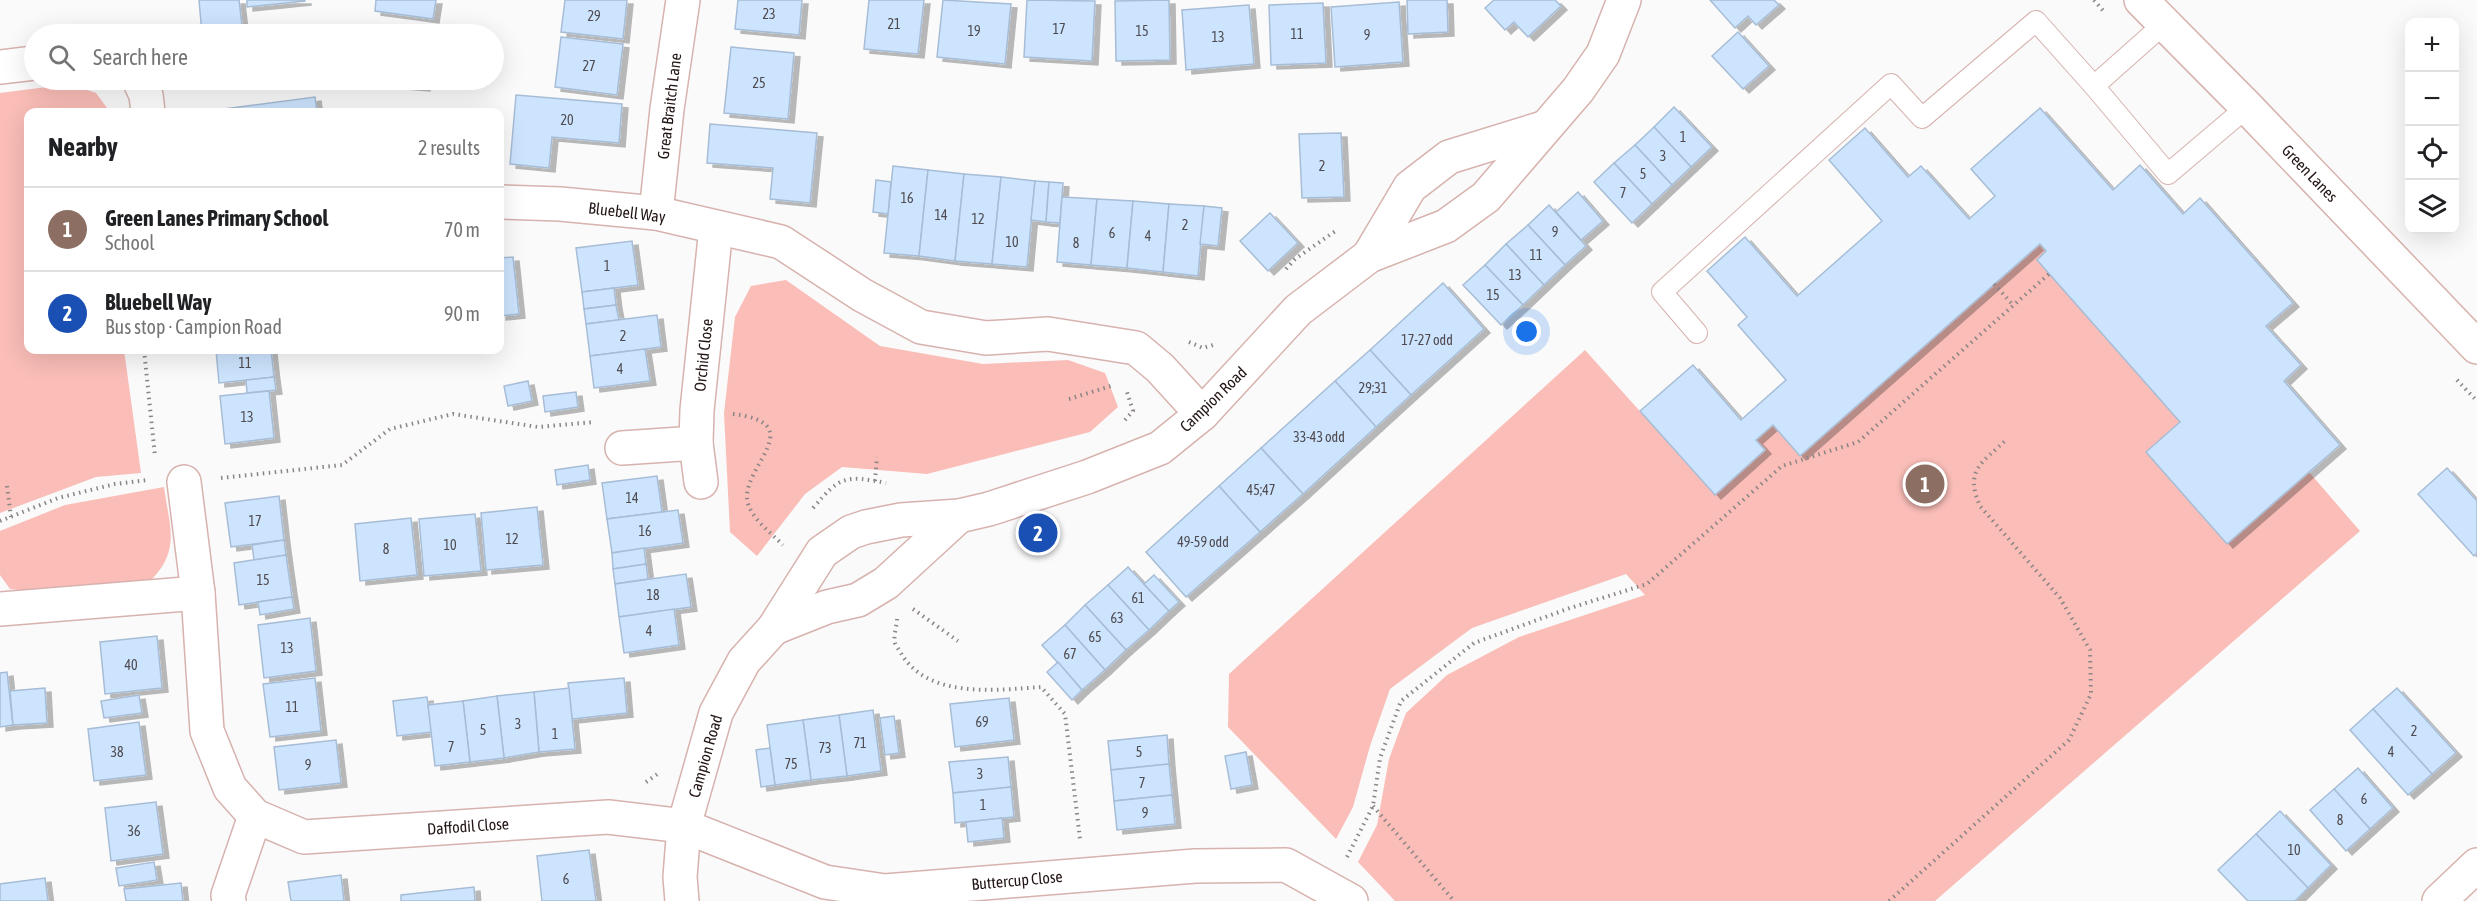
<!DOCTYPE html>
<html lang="en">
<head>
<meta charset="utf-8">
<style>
  body { margin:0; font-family:"Asap Condensed",sans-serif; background:#f2f2f2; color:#202124 }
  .controls { position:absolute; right:18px; top:18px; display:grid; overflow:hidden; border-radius:12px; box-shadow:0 6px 24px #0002 }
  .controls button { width:54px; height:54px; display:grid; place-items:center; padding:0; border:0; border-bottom:2px solid #e0e0e0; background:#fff; color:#202124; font:30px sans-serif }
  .you { position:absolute; left:1527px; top:332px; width:21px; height:21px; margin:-15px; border:4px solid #fff; border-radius:50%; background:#1a73e8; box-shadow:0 0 0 9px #1a73e833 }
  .badge { display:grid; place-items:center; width:39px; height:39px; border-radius:50%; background:#1a73e8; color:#fff; font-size:20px; font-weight:700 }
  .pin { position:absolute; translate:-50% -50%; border:3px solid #fff; box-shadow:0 2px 6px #0006 }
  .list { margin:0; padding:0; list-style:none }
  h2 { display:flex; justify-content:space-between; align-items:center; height:78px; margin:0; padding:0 24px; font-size:26px }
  h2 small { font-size:20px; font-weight:400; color:#757577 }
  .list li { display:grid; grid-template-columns:39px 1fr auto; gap:18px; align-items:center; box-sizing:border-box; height:84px; padding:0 24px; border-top:2px solid #e0e0e0 }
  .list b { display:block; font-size:22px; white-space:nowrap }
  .list p { margin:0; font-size:20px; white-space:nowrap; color:#757577 }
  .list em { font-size:20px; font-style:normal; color:#757577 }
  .icon { flex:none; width:33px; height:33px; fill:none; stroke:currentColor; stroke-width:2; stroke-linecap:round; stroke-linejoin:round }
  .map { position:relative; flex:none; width:2477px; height:901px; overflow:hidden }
  .search { position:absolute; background:#fff; box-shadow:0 6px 24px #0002; left:24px; top:24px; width:480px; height:66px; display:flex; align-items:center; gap:15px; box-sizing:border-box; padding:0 21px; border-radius:33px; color:#757577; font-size:22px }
  .panel { position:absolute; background:#fff; box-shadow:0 6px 24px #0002; left:24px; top:108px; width:480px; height:246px; border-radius:12px }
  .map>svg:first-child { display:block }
  .green { fill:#fabdb7 }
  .building { fill:#cde4fe; stroke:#a7bdd6; stroke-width:1.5; filter:url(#shadow) }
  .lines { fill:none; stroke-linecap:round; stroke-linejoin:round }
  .service-casing { stroke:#d7b2ae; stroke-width:22 }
  .minor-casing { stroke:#d7b2ae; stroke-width:36 }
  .tertiary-casing { stroke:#d7b2ae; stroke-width:36 }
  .path { stroke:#8c8585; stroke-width:4; stroke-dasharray:1.5 4.5; stroke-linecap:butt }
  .service { stroke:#fff; stroke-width:20 }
  .minor { stroke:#fff; stroke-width:33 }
  .tertiary { stroke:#fff; stroke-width:33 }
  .labels { text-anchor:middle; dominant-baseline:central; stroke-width:6; stroke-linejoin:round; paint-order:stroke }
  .number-label { font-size:14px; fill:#4e4a4f }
  .street-label { font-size:16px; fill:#231615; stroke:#fff }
</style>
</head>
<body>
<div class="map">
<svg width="2477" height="901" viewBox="0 0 2477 901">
  <defs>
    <filter id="shadow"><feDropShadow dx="6" dy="4" stdDeviation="0" flood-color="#0004"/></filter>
  </defs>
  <rect width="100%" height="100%" fill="#fafafa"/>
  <!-- green -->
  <g class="green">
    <polygon points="70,84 96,93 110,112 28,112 28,350 124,350 141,473 96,477 0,513 0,93"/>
    <polygon points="2040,244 2046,251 2037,260 2180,422 2146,452 2227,544 2309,472 2360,531 1935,901 1395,901 1358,862 1377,825 1389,759 1406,713 1447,675 1519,637 1645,595 1626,574 1472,628 1390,689 1370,746 1353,807 1336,839 1228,727 1229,674 1585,350 1715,495 1765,450 1756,440 1773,425 1800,455"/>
    <polygon points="786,280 880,346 983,364 1068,360 1105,373 1118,407 1090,432 927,474 842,467 805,494 757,556 730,532 724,413 735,317 751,286"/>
    <path d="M164,487c5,38 17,62 -12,92l-116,13 -26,-3 -10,-14v-44l65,-26z"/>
  </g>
  <!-- building -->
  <g class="building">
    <polygon points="199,0 239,0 243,34 202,34"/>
    <polygon points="247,0 305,0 305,1 247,7"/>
    <polygon points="376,0 436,0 433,19 375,11"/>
    <polygon points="565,0 627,0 623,39 561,32"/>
    <polygon points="738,0 802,0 799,35 735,29"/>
    <polygon points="869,0 924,0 918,54 864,49"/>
    <polygon points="943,0 1011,4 1005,64 937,57"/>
    <polygon points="1027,0 1095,1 1092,61 1024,57"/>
    <polygon points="1169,0 1170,60 1116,61 1115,1"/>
    <polygon points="1407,0 1447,0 1448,32 1408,34"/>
    <polygon points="1494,0 1555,0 1561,6 1528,37 1514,22 1505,30 1485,8"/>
    <polygon points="1710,0 1774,0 1779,5 1756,25 1748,16 1735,28"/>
    <polygon points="1399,2 1403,62 1335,67 1331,7"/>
    <polygon points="1323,3 1326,63 1271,65 1269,5"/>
    <polygon points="1249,5 1254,64 1186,70 1182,10"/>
    <polygon points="375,25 423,29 423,34 374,34"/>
    <polygon points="1738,32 1769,66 1743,89 1712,56"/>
    <polygon points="561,37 623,44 617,95 555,87"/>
    <polygon points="731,47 794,53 788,119 724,113"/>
    <polygon points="388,80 425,80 424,87 388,84"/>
    <polygon points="516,95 622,104 619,143 552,137 549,168 510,164"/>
    <polygon points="315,97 317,112 209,112 209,111"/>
    <polygon points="1674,107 1712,147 1691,167 1654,127"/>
    <polygon points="2040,108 2113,190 2140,165 2183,214 2200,198 2293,303 2266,326 2301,365 2284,381 2340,445 2227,544 2146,452 2180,422 2037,260 2046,251 2040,244 1800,456 1773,425 1756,440 1765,450 1715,495 1640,411 1693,365 1741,420 1786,380 1738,325 1747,317 1707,271 1745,237 1797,296 1882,221 1829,160 1865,128 1908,177 1921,166 1969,219 1995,196 1971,169"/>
    <polygon points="710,124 817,133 810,203 770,199 773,168 707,163"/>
    <polygon points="1654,127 1691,167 1672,185 1635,145"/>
    <polygon points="1341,133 1344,197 1302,198 1299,134"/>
    <polygon points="1635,145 1672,185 1652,204 1614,163"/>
    <polygon points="1614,163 1652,204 1632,223 1594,182"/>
    <polygon points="893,166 928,170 919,256 884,253"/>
    <polygon points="928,170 964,174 955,261 919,256"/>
    <polygon points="964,174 1001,177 992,264 955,261"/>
    <polygon points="1001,177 1035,181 1027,267 992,264"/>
    <polygon points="876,180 891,182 888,214 873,212"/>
    <polygon points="1035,181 1049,182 1046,222 1031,220"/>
    <polygon points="1049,182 1063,183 1060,223 1046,222"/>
    <polygon points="1578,192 1603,221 1581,240 1556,212"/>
    <polygon points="1062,197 1097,199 1091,265 1057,262"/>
    <polygon points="1097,199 1133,201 1127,268 1091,265"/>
    <polygon points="1133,201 1169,204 1163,272 1127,268"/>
    <polygon points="1169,204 1204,206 1198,276 1163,272"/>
    <polygon points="1549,205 1586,246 1565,265 1528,225"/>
    <polygon points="1204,206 1222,208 1218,246 1200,244"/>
    <polygon points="1270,213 1298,243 1268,271 1240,241"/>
    <polygon points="1528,225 1565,265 1544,285 1506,244"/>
    <polygon points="632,241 638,285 582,292 576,248"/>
    <polygon points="1506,244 1544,285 1523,305 1485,265"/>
    <polygon points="513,257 519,314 500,316 500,258"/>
    <polygon points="1485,265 1523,305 1501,325 1463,285"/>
    <polygon points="1443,283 1484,329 1411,395 1370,350"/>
    <polygon points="614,288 616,305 584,309 582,292"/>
    <polygon points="616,305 619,320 586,324 584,309"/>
    <polygon points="657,315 661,347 590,356 586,324"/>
    <polygon points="645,349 650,381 594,388 590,356"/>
    <polygon points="216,350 271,350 274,377 219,383"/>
    <polygon points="1370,350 1411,395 1376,427 1335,381"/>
    <polygon points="274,377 276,390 247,393 246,380"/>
    <polygon points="528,381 532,401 508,406 504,386"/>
    <polygon points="1335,381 1376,427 1303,494 1261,448"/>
    <polygon points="269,391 274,438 225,444 220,396"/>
    <polygon points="576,392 578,407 545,412 543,396"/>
    <polygon points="1261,448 1303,494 1260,532 1219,486"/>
    <polygon points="588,465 590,480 557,485 555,470"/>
    <polygon points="2447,468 2477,501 2477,553 2474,556 2418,494"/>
    <polygon points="657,476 662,512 607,519 602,483"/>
    <polygon points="1219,486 1260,532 1186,597 1146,552"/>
    <polygon points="279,496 284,540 231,547 225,503"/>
    <polygon points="537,507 543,565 486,570 481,513"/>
    <polygon points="678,510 683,543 612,553 607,519"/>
    <polygon points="475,514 481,571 424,576 419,519"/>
    <polygon points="411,518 417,575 360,581 355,524"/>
    <polygon points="284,540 286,555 254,560 252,545"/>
    <polygon points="644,548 646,564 613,569 612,553"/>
    <polygon points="286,555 292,597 239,605 234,563"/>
    <polygon points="646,564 648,579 615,584 613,569"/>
    <polygon points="1128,567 1169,611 1149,630 1108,585"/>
    <polygon points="686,574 691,607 619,617 615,584"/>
    <polygon points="1154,575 1179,602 1169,611 1144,584"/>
    <polygon points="1108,585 1149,630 1126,650 1085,605"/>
    <polygon points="292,597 294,609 260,615 258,602"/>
    <polygon points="1085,605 1126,650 1105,670 1065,625"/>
    <polygon points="674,609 679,645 624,653 619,617"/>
    <polygon points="310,618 316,671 264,678 258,625"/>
    <polygon points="1065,625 1105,670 1082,690 1042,645"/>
    <polygon points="157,636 162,688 105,694 100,642"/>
    <polygon points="1058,662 1082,690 1072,700 1047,672"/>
    <polygon points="7,672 13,725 0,727 0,673"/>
    <polygon points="315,678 321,731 270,737 263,684"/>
    <polygon points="624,678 627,713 572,719 568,683"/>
    <polygon points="45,688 47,723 13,725 10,691"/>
    <polygon points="569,688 575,749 539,752 534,692"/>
    <polygon points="2397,688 2456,753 2432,774 2373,709"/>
    <polygon points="534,692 539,752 504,758 497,696"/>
    <polygon points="139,695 142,713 104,718 101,701"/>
    <polygon points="497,696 504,758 470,762 463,701"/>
    <polygon points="427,697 432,732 397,736 393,701"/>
    <polygon points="1009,698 1014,740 955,747 950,704"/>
    <polygon points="463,701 470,762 435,766 428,705"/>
    <polygon points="2373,709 2432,774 2408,795 2350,730"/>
    <polygon points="873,710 881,771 847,776 839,715"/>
    <polygon points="839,715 847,776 811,780 803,720"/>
    <polygon points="894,716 899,753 885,755 880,718"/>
    <polygon points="803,720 811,780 775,785 767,725"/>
    <polygon points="139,722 146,775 94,781 88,729"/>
    <polygon points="1167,735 1169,764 1111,770 1108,741"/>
    <polygon points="336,740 341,783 279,790 274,747"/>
    <polygon points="770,748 775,785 761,787 756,750"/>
    <polygon points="1246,752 1252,785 1231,789 1225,756"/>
    <polygon points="1008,757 1011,787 953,793 949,762"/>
    <polygon points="1169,764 1172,795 1114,801 1111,770"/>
    <polygon points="2358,768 2393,808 2370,829 2334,789"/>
    <polygon points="1011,787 1014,817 955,823 953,793"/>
    <polygon points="2334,789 2370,829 2346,851 2310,810"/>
    <polygon points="1172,795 1175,824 1117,830 1114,801"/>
    <polygon points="156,802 163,854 111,861 105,808"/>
    <polygon points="2280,811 2331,865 2308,888 2256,834"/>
    <polygon points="1002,818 1004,838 968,842 966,822"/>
    <polygon points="2256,834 2308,888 2295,901 2248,901 2218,870"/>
    <polygon points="589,850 596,901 542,901 537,856"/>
    <polygon points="154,862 157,880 119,886 116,868"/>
    <polygon points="341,875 344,901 291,901 288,882"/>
    <polygon points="45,878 48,901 0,901 0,884"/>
    <polygon points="181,883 183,901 126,901 124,889"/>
    <polygon points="474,887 475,901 401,901 401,895"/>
  </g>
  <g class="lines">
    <!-- service casing -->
    <g class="service-casing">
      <g id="service">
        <polyline points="2165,23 2094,86 2168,174 2247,107"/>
        <polyline points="1697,333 1662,292 1891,84 1922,118 2036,21 2094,86"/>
      </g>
    </g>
    <!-- minor casing -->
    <g class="minor-casing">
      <g id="minor">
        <polyline points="0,67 34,63"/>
        <polyline points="139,80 146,95 148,112"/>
        <polyline points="500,202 560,204 656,213 781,242 862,295 921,327 986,338 1048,334 1136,348 1160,368 1202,414"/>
        <polyline points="656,213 667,109 683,0"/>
        <polyline points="1369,256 1410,187 1449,157 1543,128"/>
        <polyline points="622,448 696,443"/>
        <polyline points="184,482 198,593"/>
        <polyline points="701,482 696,443 697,410 716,228"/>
        <polyline points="0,609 198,593 207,731 230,788 255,816"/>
        <polyline points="774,628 827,607 858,600 886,583 959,516"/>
        <polyline points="229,901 228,895 255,816 304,837 608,817 684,826 825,882 885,891 1195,866 1286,865 1351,901"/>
        <polyline points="682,901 680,877 684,826 716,713 744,661 774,628 822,552 851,532 866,527 901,520 959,516 989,509 1087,477 1160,448 1202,414 1298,310 1369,256 1446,226 1486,197 1578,90 1603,54 1624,0"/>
        <polyline points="2439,901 2477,865"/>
      </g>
    </g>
    <!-- tertiary casing -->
    <g class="tertiary-casing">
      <polyline id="tertiary" points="2141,0 2247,107 2477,347"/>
    </g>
    <!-- path -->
    <g class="path">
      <polyline points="2094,0 2105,13"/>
      <polyline points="1286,269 1295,259 1337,230"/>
      <polyline points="1994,284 2013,305"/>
      <polyline points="1189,342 1203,348 1213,345"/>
      <polyline points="144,350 155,456"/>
      <polyline points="2457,380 2477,401"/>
      <polyline points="1069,399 1114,385"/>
      <path d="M733,414c76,9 12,51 14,84 1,18 24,35 36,47"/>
      <polyline points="1125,420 1133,411 1126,389"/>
      <polyline points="221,478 342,465 390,429 453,414 538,427 594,422"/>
      <polyline points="875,481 877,457"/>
      <polyline points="7,486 11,517"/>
      <path d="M813,508c27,-32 32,-33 73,-25"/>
      <polyline points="0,521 58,498 115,484 148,480"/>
      <polyline points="913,609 958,641"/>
      <path d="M897,619c0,7 -4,17 -2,24 1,3 5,8 7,12 28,44 94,35 139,32l24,27 15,125"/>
      <polyline points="646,782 659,773"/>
      <polyline points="1373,806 1454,901"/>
      <polyline points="1347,857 1373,806 1380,758 1401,701 1474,643 1570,608 1647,584 1782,466 1858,442 2049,274"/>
      <path d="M1889,901l180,-161 22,-46 -1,-44 -30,-52 -80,-92c-16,-36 2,-43 27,-67"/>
    </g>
    <!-- service -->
    <use href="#service" class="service"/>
    <!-- minor -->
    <use href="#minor" class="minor"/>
    <!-- tertiary -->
    <use href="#tertiary" class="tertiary"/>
  </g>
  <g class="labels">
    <!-- number labels -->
    <g class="number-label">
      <text x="769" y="14">23</text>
      <text x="594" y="16">29</text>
      <text x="894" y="24">21</text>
      <text x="1059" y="29">17</text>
      <text x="974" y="31">19</text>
      <text x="1142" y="31">15</text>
      <text x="1297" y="34">11</text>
      <text x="1367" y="35">9</text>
      <text x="1218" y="37">13</text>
      <text x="589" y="66">27</text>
      <text x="759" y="83">25</text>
      <text x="567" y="120">20</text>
      <text x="1683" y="137">1</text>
      <text x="1663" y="156">3</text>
      <text x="1322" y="166">2</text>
      <text x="1643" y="174">5</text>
      <text x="1623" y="193">7</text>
      <text x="907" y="198">16</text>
      <text x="941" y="215">14</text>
      <text x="978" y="219">12</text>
      <text x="1185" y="225">2</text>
      <text x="1555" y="232">9</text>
      <text x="1112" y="233">6</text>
      <text x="1148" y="236">4</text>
      <text x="1012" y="242">10</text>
      <text x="1076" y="243">8</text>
      <text x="1536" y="255">11</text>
      <text x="607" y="266">1</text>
      <text x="1515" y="275">13</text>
      <text x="1493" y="295">15</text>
      <text x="623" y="336">2</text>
      <text x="1427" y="340">17-27 odd</text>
      <text x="245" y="363">11</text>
      <text x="620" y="369">4</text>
      <text x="1373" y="388">29;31</text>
      <text x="247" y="417">13</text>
      <text x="1319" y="437">33-43 odd</text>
      <text x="1261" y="490">45;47</text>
      <text x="632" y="498">14</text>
      <text x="255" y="521">17</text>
      <text x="645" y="531">16</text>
      <text x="512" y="539">12</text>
      <text x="1203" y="542">49-59 odd</text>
      <text x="450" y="545">10</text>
      <text x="386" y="549">8</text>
      <text x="263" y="580">15</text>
      <text x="653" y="595">18</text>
      <text x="1138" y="598">61</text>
      <text x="1117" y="618">63</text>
      <text x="649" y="631">4</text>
      <text x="1095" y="637">65</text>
      <text x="287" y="648">13</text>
      <text x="1070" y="654">67</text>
      <text x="131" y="665">40</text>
      <text x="292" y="707">11</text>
      <text x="982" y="722">69</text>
      <text x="518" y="724">3</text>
      <text x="483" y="730">5</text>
      <text x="2414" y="731">2</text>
      <text x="555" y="734">1</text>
      <text x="860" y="743">71</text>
      <text x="451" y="747">7</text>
      <text x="825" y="748">73</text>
      <text x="117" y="752">38</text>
      <text x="1139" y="752">5</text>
      <text x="2391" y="752">4</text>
      <text x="791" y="764">75</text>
      <text x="308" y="765">9</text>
      <text x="980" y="774">3</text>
      <text x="1142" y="783">7</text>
      <text x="2364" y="799">6</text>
      <text x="983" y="805">1</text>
      <text x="1145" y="813">9</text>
      <text x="2340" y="820">8</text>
      <text x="134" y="831">36</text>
      <text x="2294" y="850">10</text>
      <text x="566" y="879">6</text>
    </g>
    <!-- street labels -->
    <g class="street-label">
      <text transform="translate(669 106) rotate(-83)">Great Braitch Lane</text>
      <text transform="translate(2310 173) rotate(46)">Green Lanes</text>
      <text transform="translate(627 212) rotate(7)">Bluebell Way</text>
      <text transform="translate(703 355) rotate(-84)">Orchid Close</text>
      <text transform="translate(1213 399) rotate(-44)">Campion Road</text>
      <text transform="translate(705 756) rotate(-74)">Campion Road</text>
      <text transform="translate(468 826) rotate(-4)">Daffodil Close</text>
      <text transform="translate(1017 880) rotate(-5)">Buttercup Close</text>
    </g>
  </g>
</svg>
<div class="controls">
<button>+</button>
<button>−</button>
<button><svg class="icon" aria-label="locate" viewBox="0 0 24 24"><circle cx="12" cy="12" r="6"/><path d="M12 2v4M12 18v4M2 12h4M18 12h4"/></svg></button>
<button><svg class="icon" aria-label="layers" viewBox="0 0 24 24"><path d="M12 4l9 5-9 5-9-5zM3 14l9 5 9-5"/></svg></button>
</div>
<div class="you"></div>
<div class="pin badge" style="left:1925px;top:484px;background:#8d6e63">1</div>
<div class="pin badge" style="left:1038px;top:533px;background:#1a4fb4">2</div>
<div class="search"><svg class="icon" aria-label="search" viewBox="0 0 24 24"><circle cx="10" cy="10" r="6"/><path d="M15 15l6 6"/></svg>Search here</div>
<section class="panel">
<h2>Nearby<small>2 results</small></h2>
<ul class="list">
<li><span class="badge" style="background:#8d6e63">1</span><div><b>Green Lanes Primary School</b><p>School</p></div><em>70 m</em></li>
<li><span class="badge" style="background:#1a4fb4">2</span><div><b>Bluebell Way</b><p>Bus stop · Campion Road</p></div><em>90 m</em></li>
</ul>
</section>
</div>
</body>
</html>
